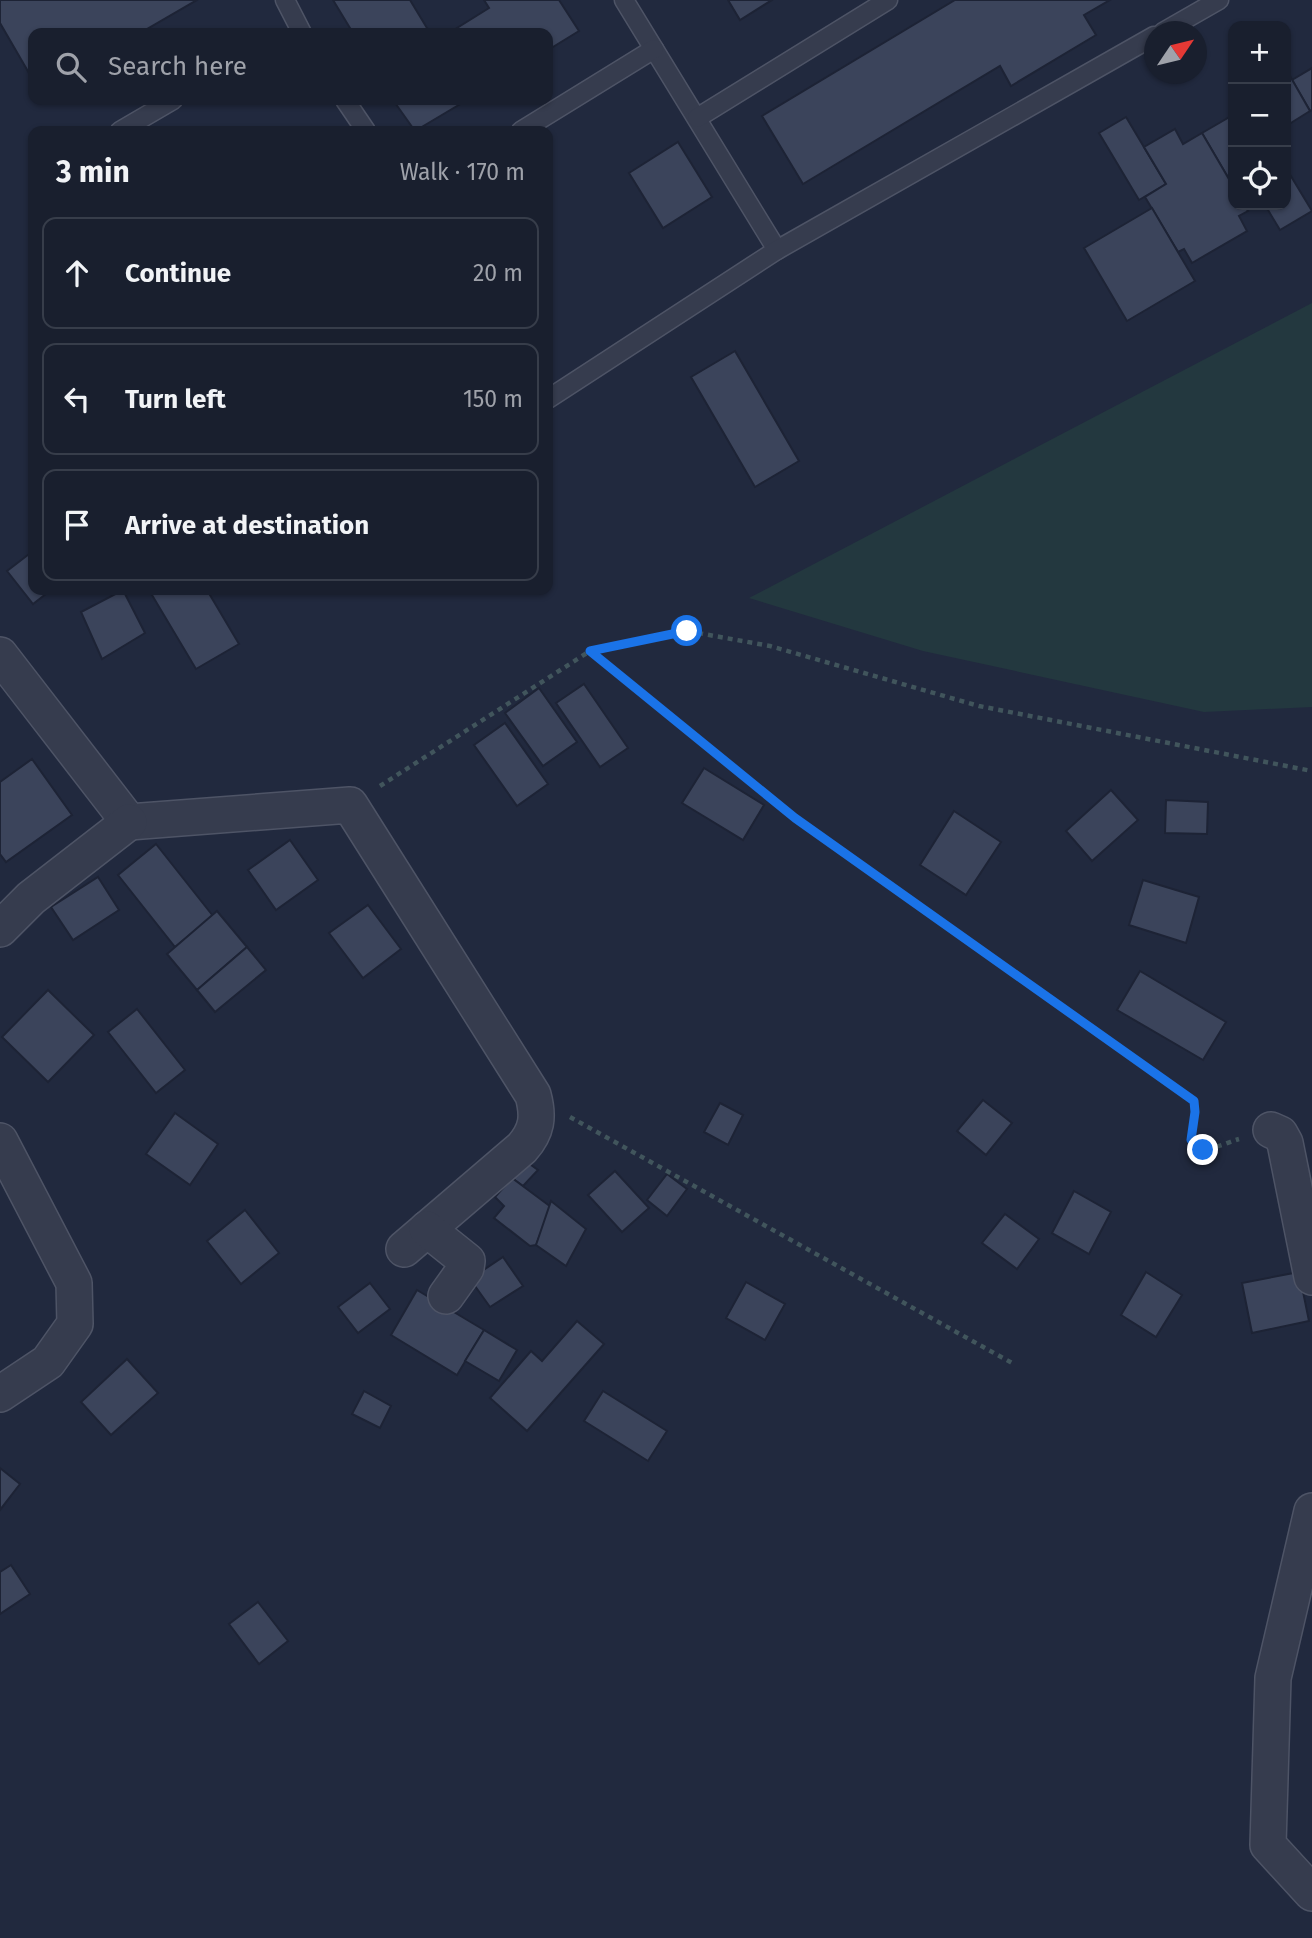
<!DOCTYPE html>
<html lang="en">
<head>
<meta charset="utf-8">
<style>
  body { margin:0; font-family:"Fira Sans",sans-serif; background:#262c3a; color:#f1f3f6 }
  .controls { position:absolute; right:21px; top:21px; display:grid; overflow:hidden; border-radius:14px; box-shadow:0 2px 5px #0004 }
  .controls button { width:63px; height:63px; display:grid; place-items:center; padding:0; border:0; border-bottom:2px solid #373d4a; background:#191f2e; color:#f1f3f6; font:35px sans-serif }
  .compass { position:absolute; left:1144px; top:21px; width:63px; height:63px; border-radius:50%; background:#191f2e; box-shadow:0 2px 5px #0004; rotate:55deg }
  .stop { position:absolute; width:21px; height:21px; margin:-16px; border:5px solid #1a73e8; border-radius:50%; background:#fff }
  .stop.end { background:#1a73e8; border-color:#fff; box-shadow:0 2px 7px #0008 }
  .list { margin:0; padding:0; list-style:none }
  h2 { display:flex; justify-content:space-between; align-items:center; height:91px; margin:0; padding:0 28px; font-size:30px }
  h2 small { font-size:23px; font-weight:400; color:#9fa2aa }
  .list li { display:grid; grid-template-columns:46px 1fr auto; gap:21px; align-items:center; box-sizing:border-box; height:112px; margin:0 14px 14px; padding:0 14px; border:2px solid #373d4a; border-radius:14px }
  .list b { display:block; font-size:26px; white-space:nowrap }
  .list em { font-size:23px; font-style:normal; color:#9fa2aa }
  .icon { flex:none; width:38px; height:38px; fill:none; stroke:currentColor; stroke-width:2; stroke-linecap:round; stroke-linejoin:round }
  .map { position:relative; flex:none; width:1312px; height:1938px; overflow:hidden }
  .search { position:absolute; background:#191f2e; box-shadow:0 2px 5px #0004; left:28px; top:28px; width:525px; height:77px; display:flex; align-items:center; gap:18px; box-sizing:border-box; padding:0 24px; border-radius:14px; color:#9fa2aa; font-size:26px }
  .panel { position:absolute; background:#191f2e; box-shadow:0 2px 5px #0004; left:28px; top:126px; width:525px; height:469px; border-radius:14px }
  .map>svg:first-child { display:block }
  .green { fill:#23383f }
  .building { fill:#3b445b; stroke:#1d2335; stroke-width:2 }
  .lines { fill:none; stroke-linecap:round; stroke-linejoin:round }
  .lane-casing { stroke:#4e5466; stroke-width:21 }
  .street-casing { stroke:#4e5466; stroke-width:38 }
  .path { stroke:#41555c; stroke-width:4.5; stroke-dasharray:5 5; stroke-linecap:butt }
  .lane { stroke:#363c4e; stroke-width:18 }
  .street { stroke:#363c4e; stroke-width:35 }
  .route { stroke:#1a73e8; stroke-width:9 }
</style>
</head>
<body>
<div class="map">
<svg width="1312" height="1938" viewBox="0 0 1312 1938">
  <rect width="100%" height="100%" fill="#21293e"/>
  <!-- green -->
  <polygon class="green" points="1312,303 1312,707 1204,712 923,651 749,598"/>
  <!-- building -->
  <g class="building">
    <polygon points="0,0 197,0 140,33 33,33 33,80 0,23"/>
    <polygon points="333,0 410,0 430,33 353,33"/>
    <polygon points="484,0 559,0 579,31 548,50 548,33 449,33 489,8"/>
    <polygon points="728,0 772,0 740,20"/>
    <polygon points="955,0 1110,0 1084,15 1096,35 1011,86 1000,66 803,184 762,116"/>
    <polygon points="1312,68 1312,110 1310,111 1292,80"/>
    <polygon points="1286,69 1310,111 1286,126"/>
    <polygon points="393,100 467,100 415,131"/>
    <polygon points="1233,115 1233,186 1202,133"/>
    <polygon points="1126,117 1166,184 1139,200 1099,133"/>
    <polygon points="1175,129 1183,144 1202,133 1233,186 1233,205 1244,205 1248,211 1239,216 1247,231 1192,263 1184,249 1178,252 1145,197 1166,184 1144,147"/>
    <polygon points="678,142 712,197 663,228 629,173"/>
    <polygon points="1286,168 1312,211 1280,230 1265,205 1286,205"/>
    <polygon points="1152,208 1195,281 1127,321 1084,248"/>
    <polygon points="735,351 799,461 755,487 691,377"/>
    <polygon points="33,551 33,590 51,590 33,604 7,571"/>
    <polygon points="123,590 145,633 102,659 81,612"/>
    <polygon points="149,590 207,590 239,644 196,669"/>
    <polygon points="584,684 628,748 600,767 556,703"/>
    <polygon points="539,688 577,742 543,766 505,713"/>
    <polygon points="505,723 548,784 517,806 474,745"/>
    <polygon points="32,759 72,815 6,862 0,854 0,782"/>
    <polygon points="704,768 764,805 743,840 682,803"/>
    <polygon points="1111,790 1138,820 1092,861 1066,831"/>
    <polygon points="1166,800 1208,802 1207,834 1165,833"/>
    <polygon points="954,811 1001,842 966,895 920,865"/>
    <polygon points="290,840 318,880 276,910 248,870"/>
    <polygon points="156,844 213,916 175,947 118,875"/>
    <polygon points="98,877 119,910 73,940 51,907"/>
    <polygon points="1143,880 1199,897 1186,943 1129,925"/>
    <polygon points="368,905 401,949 363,978 329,933"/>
    <polygon points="217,911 247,947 197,990 167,954"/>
    <polygon points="247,947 266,970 215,1012 197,990"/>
    <polygon points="1140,971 1226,1022 1203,1060 1117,1010"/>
    <polygon points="48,990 94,1035 48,1082 2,1037"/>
    <polygon points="137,1009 185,1070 156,1093 108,1032"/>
    <polygon points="983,1100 1012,1123 986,1155 957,1131"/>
    <polygon points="720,1103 743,1115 728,1145 704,1132"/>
    <polygon points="175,1113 218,1144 190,1185 146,1154"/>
    <polygon points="524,1160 538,1170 523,1186 512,1178"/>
    <polygon points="615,1171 649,1208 622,1232 588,1195"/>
    <polygon points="667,1174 687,1189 667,1216 647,1200"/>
    <polygon points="512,1178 551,1207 536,1245 530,1246 494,1218 504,1206 495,1197"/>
    <polygon points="1074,1191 1111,1212 1089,1254 1052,1233"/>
    <polygon points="551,1201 586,1229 566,1266 536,1245"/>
    <polygon points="245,1210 279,1253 241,1284 207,1241"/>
    <polygon points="1005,1214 1039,1239 1017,1269 982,1243"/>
    <polygon points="503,1257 523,1286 490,1307 470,1279"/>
    <polygon points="1146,1272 1182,1295 1156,1337 1121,1315"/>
    <polygon points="1299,1272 1309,1321 1252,1333 1242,1283"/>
    <polygon points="746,1282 785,1304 765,1340 726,1318"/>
    <polygon points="370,1283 390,1309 358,1333 338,1307"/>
    <polygon points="417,1290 484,1330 457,1375 391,1335"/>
    <polygon points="577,1321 604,1344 527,1431 490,1398 531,1351 542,1361"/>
    <polygon points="484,1330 517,1350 499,1381 465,1361"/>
    <polygon points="127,1359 158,1393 111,1435 81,1402"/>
    <polygon points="364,1391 391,1406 380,1428 352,1414"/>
    <polygon points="603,1391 667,1431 648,1461 584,1421"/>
    <polygon points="0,1468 20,1484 0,1510"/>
    <polygon points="11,1565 30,1594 0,1614 0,1572"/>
    <polygon points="258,1602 288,1641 259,1664 229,1624"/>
  </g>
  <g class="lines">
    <!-- lane casing -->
    <g class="lane-casing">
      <g id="lane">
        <polyline points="285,0 302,33"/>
        <polyline points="624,0 777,250"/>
        <polyline points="1163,32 1219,0"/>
        <polyline points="345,100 366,131"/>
        <polyline points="697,118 888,0"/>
        <polyline points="120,131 173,100"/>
        <polyline points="521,131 654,49"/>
        <polyline points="548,399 777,250 1154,36"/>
      </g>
    </g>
    <!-- street casing -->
    <g class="street-casing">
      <g id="street">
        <path d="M0,655l129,167 221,-17 183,290c6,22 4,36 -11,53l-118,101"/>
        <polyline points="0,929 31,898 129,822"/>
        <polyline points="1271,1130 1280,1134 1285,1143 1312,1277"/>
        <polyline points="0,1141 74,1283 75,1324 48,1362 0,1394"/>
        <polyline points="427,1229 467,1261 466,1268 446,1296"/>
        <polyline points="1312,1511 1273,1678 1268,1845 1312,1893"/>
      </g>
    </g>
    <!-- path -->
    <g class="path">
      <path d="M591,652l204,166 399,283 1,11 -4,28c13,16 31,4 48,-1"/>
      <polyline points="380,786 590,651 687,631 770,646 979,706 1312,771"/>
      <polyline points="570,1117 1012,1363"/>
    </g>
    <!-- lane -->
    <use href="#lane" class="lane"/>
    <!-- street -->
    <use href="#street" class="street"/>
  </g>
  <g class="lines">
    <!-- route -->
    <polyline class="route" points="687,631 590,651 795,818 1194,1101 1195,1112 1191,1140 1203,1150"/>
  </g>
</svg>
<div class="controls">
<button>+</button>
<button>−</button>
<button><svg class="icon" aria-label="locate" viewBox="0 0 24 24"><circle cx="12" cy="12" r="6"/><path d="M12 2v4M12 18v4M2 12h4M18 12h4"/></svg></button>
</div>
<svg class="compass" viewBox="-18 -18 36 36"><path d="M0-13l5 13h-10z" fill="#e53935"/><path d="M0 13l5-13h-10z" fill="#9fa2aa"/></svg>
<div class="stop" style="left:687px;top:631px"></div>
<div class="stop end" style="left:1203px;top:1150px"></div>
<div class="search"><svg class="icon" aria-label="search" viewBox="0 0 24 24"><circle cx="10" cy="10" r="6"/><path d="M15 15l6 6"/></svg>Search here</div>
<section class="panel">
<h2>3 min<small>Walk · 170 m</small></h2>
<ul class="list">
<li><svg class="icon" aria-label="ahead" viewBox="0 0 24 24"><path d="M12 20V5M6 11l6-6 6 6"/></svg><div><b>Continue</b></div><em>20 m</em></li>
<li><svg class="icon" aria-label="left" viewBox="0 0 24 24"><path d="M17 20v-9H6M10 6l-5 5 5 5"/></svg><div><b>Turn left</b></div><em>150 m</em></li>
<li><svg class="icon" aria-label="arrive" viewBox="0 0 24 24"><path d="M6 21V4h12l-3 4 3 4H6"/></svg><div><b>Arrive at destination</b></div></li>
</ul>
</section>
</div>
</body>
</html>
